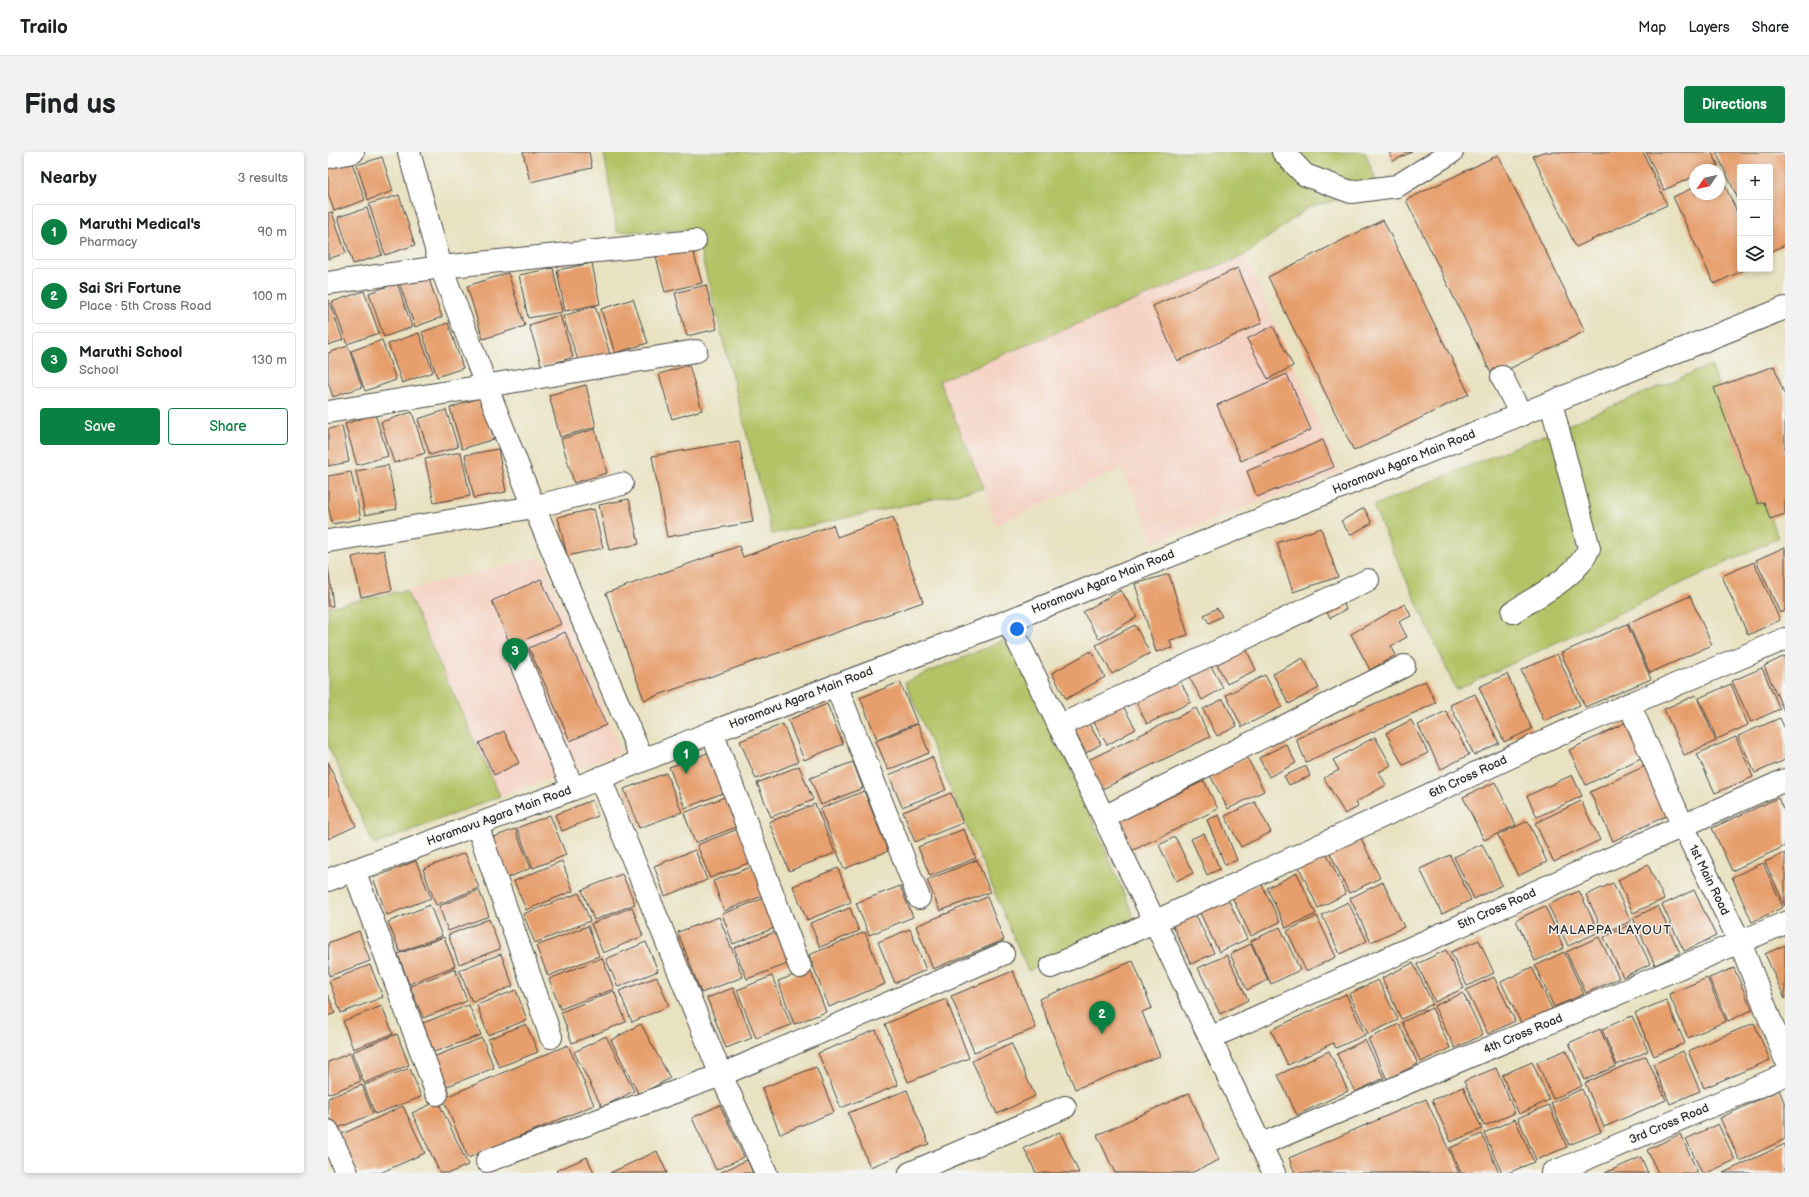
<!DOCTYPE html>
<meta charset="utf-8">
<style>
:root{--surface:#fff;--page:#f2f2f2;--text:#202124;--muted:#757577;--line:#e0e0e0;--accent:#0b8043}
body{margin:0;font-family:"Balsamiq Sans",sans-serif;background:var(--page);color:var(--text)}
.controls{position:absolute;right:12px;top:12px;display:grid;overflow:hidden;border-radius:4px;box-shadow:0 2px 6px #0003}
.controls button{width:36px;height:36px;display:grid;place-items:center;padding:0;border:0;border-bottom:1px solid var(--line);background:var(--surface);color:var(--text);font:20px sans-serif}
.compass{position:absolute;left:1361px;top:12px;width:36px;height:36px;border-radius:50%;background:var(--surface);box-shadow:0 2px 6px #0003;rotate:236deg}
.you{position:absolute;left:689px;top:477px;width:14px;height:14px;margin:-10px;border:3px solid #fff;border-radius:50%;background:#1a73e8;box-shadow:0 0 0 6px #1a73e833}
.badge{display:grid;place-items:center;width:26px;height:26px;border-radius:50%;background:var(--accent);color:#fff;font-size:13px;font-weight:700}
.pin{position:absolute;translate:-50% -33px;filter:drop-shadow(0 1px 2px #0008)}
.pin::after{content:'';position:absolute;top:21px;width:14px;height:12px;background:inherit;clip-path:polygon(0 0,100% 0,50% 100%)}
.list{margin:0;padding:0;list-style:none}
h2{display:flex;justify-content:space-between;align-items:center;height:52px;margin:0;padding:0 16px;font-size:17px}
h2 small{font-size:13px;font-weight:400;color:var(--muted)}
.list li{display:grid;grid-template-columns:26px 1fr auto;gap:12px;align-items:center;box-sizing:border-box;height:56px;margin:0 8px 8px;padding:0 8px;border:1px solid var(--line);border-radius:4px}
.list b{display:block;font-size:15px;white-space:nowrap}
.list p{margin:0;font-size:13px;white-space:nowrap;color:var(--muted)}
.list em{font-size:13px;font-style:normal;color:var(--muted)}
.actions{display:flex;gap:8px;padding:12px 16px}
.actions a{flex:1;padding:9px 0;border:1px solid var(--accent);border-radius:4px;text-align:center;font-size:14px;color:var(--accent)}
.actions .main{background:var(--accent);color:#fff}
.icon{flex:none;width:22px;height:22px;fill:none;stroke:currentColor;stroke-width:2;stroke-linecap:round;stroke-linejoin:round}
.map{position:relative;flex:none;width:1457px;height:1021px;overflow:hidden;border-radius:4px}
header{display:flex;align-items:center;gap:24px;box-sizing:border-box;height:56px;padding:0 20px;background:var(--surface);border-bottom:1px solid var(--line)}
header strong{font-size:19px}
nav{display:flex;gap:22px;margin-inline-start:auto;font-size:14px}
.intro{display:flex;align-items:center;justify-content:space-between;box-sizing:border-box;height:96px;padding:0 24px}
h1{margin:0;font-size:28px}
.button{padding:10px 18px;border-radius:4px;background:var(--accent);color:#fff;font-size:14px;font-weight:700}
main{display:flex;gap:24px;padding:0 24px}
aside{flex:1;background:var(--surface);border-radius:4px;box-shadow:0 2px 6px #0003}
.map>svg:first-child{display:block}
.built{fill:#f5d2c3}
.green{fill:#b3c365;stroke:#6f7748}
.building{fill:#e69e6c}
.lines{fill:none;stroke-linecap:round;stroke-linejoin:round}
.minor-casing{stroke:#474642;stroke-width:24}
.minor{stroke:#fff;stroke-width:22}
.labels{text-anchor:middle;dominant-baseline:central;stroke-width:3;stroke-linejoin:round;paint-order:stroke}
.street-label{font-size:12px;fill:#2b2b2b;stroke:#f6f6f2}
.neighbourhood-label{font-size:13px;letter-spacing:1px;fill:#2b2b2b;stroke:#f6f6f2}
</style>
<header>
<strong>Trailo</strong>
<nav><a>Map</a><a>Layers</a><a>Share</a></nav>
</header>
<div class="intro"><h1>Find us</h1><a class="button">Directions</a></div>
<main>
<aside>
<h2>Nearby<small>3 results</small></h2>
<ul class="list">
<li><span class="badge">1</span><div><b>Maruthi Medical's</b><p>Pharmacy</p></div><em>90 m</em></li>
<li><span class="badge">2</span><div><b>Sai Sri Fortune</b><p>Place · 5th Cross Road</p></div><em>100 m</em></li>
<li><span class="badge">3</span><div><b>Maruthi School</b><p>School</p></div><em>130 m</em></li>
</ul>
<div class="actions"><a class="main">Save</a><a>Share</a></div>
</aside>
<div class="map">
<svg width="1457" height="1021" viewBox="0 0 1457 1021">
<rect width="100%" height="100%" fill="#f6f6f2"/>
<filter id="ink" filterUnits="userSpaceOnUse"><feTurbulence type="fractalNoise" baseFrequency=".025" numOctaves="2"/><feDisplacementMap in="SourceGraphic" scale="8" xChannelSelector="R" yChannelSelector="G"/><feConvolveMatrix kernelMatrix="1 2 1 2 8 2 1 2 1" color-interpolation-filters="sRGB"/></filter>
<filter id="wash" filterUnits="userSpaceOnUse"><feTurbulence type="fractalNoise" baseFrequency=".012" numOctaves="4" result="noise"/><feDisplacementMap in="SourceGraphic" scale="16" xChannelSelector="R" yChannelSelector="G"/><feGaussianBlur stdDeviation="0.9" result="paint"/><feColorMatrix in="noise" values="0 0 0 0 0 0 0 0 0 0 0 0 0 0 0 0 0 1.4 0 .05"/><feComposite in="paint" operator="in"/></filter>
<g filter="url(#wash)">
<rect width="100%" height="100%" fill="#e8e2c1"/>
<g class="built">
<path d="M917,103L1012,320L826,390L794,316L668,373L656,336L611,229Z"/>
<path d="M213,405L293,600L172,644L78,438Z"/>
</g>
<g class="green">
<path d="M276,0H1037L1055,46L1051,37L981,55L917,103L611,229L656,336L444,382L367,78L289,80Z"/>
<path d="M1383,213L1450,386L1128,538L1045,354Z"/>
<path d="M78,438L172,644L46,693L0,593V455Z"/>
<path d="M686,484L809,772L700,819L577,530Z"/>
</g>
<g id="blocks">
<g class="building">
<path d="M195,0H261L264,16L202,30Z"/>
<path d="M1061,0H1084L1065,9Z"/>
<path d="M1215,0H1315L1339,53L1248,95L1205,4Z"/>
<path d="M1318,0H1384L1390,13L1380,18H1367V24L1336,38Z"/>
<path d="M1388,0H1457V93L1442,100V15H1412V51Z"/>
<path d="M1170,3L1257,179L1165,225L1078,48Z"/>
<path d="M54,5L65,39L40,48L29,13Z"/>
<path d="M23,8L37,48L6,59L0,41V16Z"/>
<path d="M1392,23L1412,66V117H1418L1386,132L1345,45L1367,35V42H1391Z"/>
<path d="M71,43L87,93L57,103L41,52Z"/>
<path d="M39,56L54,103L25,112L10,65Z"/>
<path d="M4,60L18,101L0,107V61Z"/>
<path d="M1055,68L1141,242L1026,299L940,125Z"/>
<path d="M363,91L374,131L337,140L327,100Z"/>
<path d="M264,111L272,152L237,159L229,118Z"/>
<path d="M225,116L234,160L200,166L191,123Z"/>
<path d="M910,116L934,171L849,209L825,154Z"/>
<path d="M99,121L114,165L87,175L71,131Z"/>
<path d="M180,121L197,174L155,187L139,134Z"/>
<path d="M69,131L84,175L56,185L41,141Z"/>
<path d="M378,133L389,177L359,184L347,141Z"/>
<path d="M36,139L51,181L19,192L4,150Z"/>
<path d="M0,147L15,188L0,193Z"/>
<path d="M305,147L320,191L287,201L273,157Z"/>
<path d="M267,154L282,202L251,211L235,164Z"/>
<path d="M232,163L245,205L214,215L201,173Z"/>
<path d="M120,171L135,216L109,225L94,180Z"/>
<path d="M945,174L965,214L940,227L919,187Z"/>
<path d="M91,181L105,220L74,231L60,192Z"/>
<path d="M54,188L68,228L37,239L23,199Z"/>
<path d="M20,194L34,235L5,245L0,230V201Z"/>
<path d="M361,213L374,258L344,267L331,222Z"/>
<path d="M1446,214L1457,244V362L1442,367L1436,350L1430,352L1386,236Z"/>
<path d="M959,222L983,278L913,309L889,253Z"/>
<path d="M258,233L268,275L232,285L221,243Z"/>
<path d="M153,245L166,287L134,297L122,256Z"/>
<path d="M118,258L130,295L102,303L90,267Z"/>
<path d="M84,260L97,301L66,311L53,270Z"/>
<path d="M47,262L60,304L29,313L17,272Z"/>
<path d="M14,274L21,310L0,314V277Z"/>
<path d="M267,277L279,321L246,331L233,287Z"/>
<path d="M995,288L1006,315L929,345L919,319Z"/>
<path d="M411,289L425,370L339,385L324,304Z"/>
<path d="M170,297L178,340L146,346L137,303Z"/>
<path d="M133,300L142,344L106,351L97,307Z"/>
<path d="M60,313L69,357L37,363L28,319Z"/>
<path d="M23,320L33,367L4,372L0,353V324Z"/>
<path d="M301,347L311,392L281,398L271,353Z"/>
<path d="M1036,356L1044,371L1022,383L1013,369Z"/>
<path d="M266,357L275,396L239,404L230,365Z"/>
<path d="M565,365L595,450L316,548L278,441L411,394L415,405L505,373L509,385Z"/>
<path d="M993,376L1010,425L965,440L949,391Z"/>
<path d="M1457,395V459L1452,461L1428,408Z"/>
<path d="M56,398L64,438L33,445L24,405Z"/>
<path d="M1426,410L1452,468L1420,483L1394,424Z"/>
<path d="M0,414L5,454H0Z"/>
<path d="M841,422L860,483L842,488L844,496L828,500L807,432Z"/>
<path d="M213,427L233,472L183,494L164,449Z"/>
<path d="M793,438L809,465L771,487L755,460Z"/>
<path d="M1362,444L1384,493L1322,521L1300,471Z"/>
<path d="M1014,448L1018,457L1002,466L997,457Z"/>
<path d="M1077,452L1083,464L1071,470L1079,485L1063,494L1068,503L1042,518L1023,482Z"/>
<path d="M889,456L894,464L881,471L876,463Z"/>
<path d="M1299,472L1323,527L1257,555L1233,501Z"/>
<path d="M807,473L822,501L784,522L768,493Z"/>
<path d="M237,480L278,573L242,589L201,496Z"/>
<path d="M918,497L928,518L899,532L889,512Z"/>
<path d="M763,499L777,525L738,547L724,521Z"/>
<path d="M1229,502L1252,553L1216,569L1193,518Z"/>
<path d="M1457,504V558L1456,559L1436,514Z"/>
<path d="M975,506L991,536L961,552L945,522Z"/>
<path d="M882,512L895,536L874,548L861,525Z"/>
<path d="M1434,516L1452,557L1423,570L1404,529Z"/>
<path d="M1179,522L1204,577L1176,590L1151,535Z"/>
<path d="M849,523L863,550L819,572L806,546Z"/>
<path d="M937,523L954,555L914,575L898,543Z"/>
<path d="M1097,529L1108,551L978,610L968,587Z"/>
<path d="M572,530L589,571L549,587L532,546Z"/>
<path d="M1403,532L1420,573L1389,587L1371,546Z"/>
<path d="M1147,542L1171,591L1146,603L1122,553Z"/>
<path d="M1368,543L1388,589L1356,603L1336,557Z"/>
<path d="M791,547L808,577L779,593L762,563Z"/>
<path d="M895,547L909,574L889,584L875,557Z"/>
<path d="M499,552L515,592L476,608L460,568Z"/>
<path d="M868,556L882,585L772,638L758,609Z"/>
<path d="M1118,559L1141,603L1113,617L1090,573Z"/>
<path d="M757,565L773,592L758,601L743,573Z"/>
<path d="M1452,566L1457,577V608L1427,621L1410,584Z"/>
<path d="M1083,568L1100,601L1075,613L1058,581Z"/>
<path d="M1299,570L1315,605L1258,633L1241,598Z"/>
<path d="M455,572L470,610L428,627L412,589Z"/>
<path d="M590,572L601,601L560,618L548,589Z"/>
<path d="M176,579L191,611L166,623L151,591Z"/>
<path d="M1047,585L1063,613L1051,620L1058,633L1028,650L1030,655L1017,662L996,626L1011,618L1005,608Z"/>
<path d="M1408,585L1425,625L1387,641L1369,602Z"/>
<path d="M958,592L968,611L941,625L931,606Z"/>
<path d="M385,599L400,639L357,656L341,615Z"/>
<path d="M604,605L618,638L574,655L561,623Z"/>
<path d="M919,605L936,639L900,657L882,623Z"/>
<path d="M0,610L28,674L0,687Z"/>
<path d="M525,610L535,636L493,653L482,626Z"/>
<path d="M471,614L485,648L443,665L429,631Z"/>
<path d="M978,614L982,624L961,633L956,624Z"/>
<path d="M1317,614L1340,663L1285,689L1262,640Z"/>
<path d="M338,621L354,660L311,676L296,637Z"/>
<path d="M1244,623L1254,644L1209,665L1199,644Z"/>
<path d="M876,629L890,657L801,700L787,671Z"/>
<path d="M1167,630L1188,673L1156,688L1135,645Z"/>
<path d="M536,639L560,699L516,717L492,657Z"/>
<path d="M623,641L635,671L587,690L575,660Z"/>
<path d="M399,644L411,674L367,691L356,661Z"/>
<path d="M1450,646L1457,661V694L1404,719L1384,676Z"/>
<path d="M264,648L270,664L234,679L227,663Z"/>
<path d="M1253,649L1272,688L1226,710L1207,671Z"/>
<path d="M927,650L943,680L913,695L897,664Z"/>
<path d="M487,652L507,701L461,719L441,670Z"/>
<path d="M222,663L238,703L205,716L189,676Z"/>
<path d="M891,663L909,708L897,713L879,668Z"/>
<path d="M1200,669L1219,710L1190,724L1170,683Z"/>
<path d="M187,677L203,716L179,726L163,686Z"/>
<path d="M410,677L423,710L382,726L369,693Z"/>
<path d="M636,677L648,706L602,724L590,695Z"/>
<path d="M876,681L892,717L879,723L863,687Z"/>
<path d="M1032,684L1052,726L1021,741L1001,699Z"/>
<path d="M847,685L865,721L848,729L831,693Z"/>
<path d="M1154,692L1174,733L1146,747L1126,705Z"/>
<path d="M367,698L379,728L337,744L326,714Z"/>
<path d="M137,701L151,736L108,753L95,717Z"/>
<path d="M1457,701V754L1437,710Z"/>
<path d="M999,702L1018,742L990,756L971,715Z"/>
<path d="M1122,703L1143,748L1114,762L1092,717Z"/>
<path d="M649,708L662,740L612,759L599,728Z"/>
<path d="M88,709L103,746L59,763L45,726Z"/>
<path d="M234,709L245,739L198,758L186,729Z"/>
<path d="M1435,711L1455,755L1424,770L1404,725Z"/>
<path d="M1320,713L1336,747L1305,761L1290,728Z"/>
<path d="M426,714L437,743L396,759L385,729Z"/>
<path d="M510,716L523,750L479,768L465,734Z"/>
<path d="M969,721L988,762L958,776L939,736Z"/>
<path d="M294,722L307,752L266,768L254,738Z"/>
<path d="M1055,730L1076,775L1043,790L1022,746Z"/>
<path d="M933,731L952,770L923,784L904,745Z"/>
<path d="M1285,731L1303,769L1276,781L1258,743Z"/>
<path d="M572,734L585,765L541,783L528,751Z"/>
<path d="M151,738L161,764L120,779L111,754Z"/>
<path d="M1366,738L1388,784L1356,799L1334,753Z"/>
<path d="M1251,739L1271,780L1240,794L1220,753Z"/>
<path d="M251,741L262,769L207,791L195,762Z"/>
<path d="M659,745L676,788L605,817L588,774Z"/>
<path d="M899,745L919,787L891,800L871,759Z"/>
<path d="M437,746L449,775L405,792L394,762Z"/>
<path d="M1020,750L1039,789L1012,802L994,763Z"/>
<path d="M102,753L114,784L72,800L60,770Z"/>
<path d="M1217,754L1236,796L1207,809L1188,768Z"/>
<path d="M1330,754L1352,801L1327,813L1305,766Z"/>
<path d="M304,755L315,784L275,801L263,772Z"/>
<path d="M522,756L531,779L492,795L482,771Z"/>
<path d="M867,761L886,801L863,812L844,772Z"/>
<path d="M989,764L1008,805L978,819L959,779Z"/>
<path d="M391,765L415,825L373,841L350,780Z"/>
<path d="M161,767L172,797L131,812L120,783Z"/>
<path d="M1303,772L1322,812L1295,825L1276,785Z"/>
<path d="M260,774L271,804L220,824L208,794Z"/>
<path d="M952,775L972,818L943,832L923,789Z"/>
<path d="M582,777L598,818L567,831L550,790Z"/>
<path d="M452,778L465,810L419,827L406,796Z"/>
<path d="M31,779L42,809L1,824L0,791Z"/>
<path d="M537,780L557,832L501,855L481,803Z"/>
<path d="M116,785L127,814L81,832L70,802Z"/>
<path d="M1271,785L1291,826L1258,841L1238,800Z"/>
<path d="M1151,788L1166,821L1139,834L1123,800Z"/>
<path d="M318,790L330,819L290,835L278,807Z"/>
<path d="M923,792L940,828L919,838L902,802Z"/>
<path d="M1457,793V847L1437,802Z"/>
<path d="M1118,798L1136,836L1107,850L1089,812Z"/>
<path d="M1236,800L1256,842L1226,855L1207,814Z"/>
<path d="M173,802L185,834L144,850L131,818Z"/>
<path d="M899,803L920,848L892,862L870,816Z"/>
<path d="M274,806L286,837L232,857L221,827Z"/>
<path d="M805,809L824,856L814,860L832,904L747,937L711,847Z"/>
<path d="M1085,811L1105,852L1073,867L1054,826Z"/>
<path d="M42,813L55,845L13,861L1,829Z"/>
<path d="M1204,815L1224,857L1193,871L1173,830Z"/>
<path d="M1406,816L1424,858L1400,869L1381,826Z"/>
<path d="M127,817L139,849L95,866L82,834Z"/>
<path d="M482,817L498,860L466,872L450,829Z"/>
<path d="M685,819L708,876L646,900L623,844Z"/>
<path d="M444,824L463,873L428,886L409,838Z"/>
<path d="M329,825L341,854L304,870L291,839Z"/>
<path d="M1166,825L1187,869L1160,882L1138,838Z"/>
<path d="M1379,826L1398,869L1360,886L1341,842Z"/>
<path d="M1050,828L1070,868L1040,882L1021,842Z"/>
<path d="M405,836L424,886L398,896L379,846Z"/>
<path d="M188,838L199,868L160,883L149,853Z"/>
<path d="M286,839L298,870L244,891L233,860Z"/>
<path d="M1135,841L1155,883L1127,896L1106,854Z"/>
<path d="M1018,842L1037,883L1008,896L1005,891L960,913L943,878Z"/>
<path d="M0,843L7,861L0,864Z"/>
<path d="M618,847L641,906L580,930L557,872Z"/>
<path d="M1338,848L1357,891L1326,904L1307,861Z"/>
<path d="M141,853L153,883L106,900L95,871Z"/>
<path d="M54,854L65,882L25,897L15,869Z"/>
<path d="M1104,856L1122,896L1093,910L1074,870Z"/>
<path d="M1304,864L1320,899L1289,913L1274,877Z"/>
<path d="M1426,871L1442,908L1376,936L1360,899Z"/>
<path d="M198,872L210,900L171,915L160,887Z"/>
<path d="M313,872L342,926L311,943L283,888Z"/>
<path d="M1071,872L1090,912L1059,927L1040,887Z"/>
<path d="M1272,877L1288,914L1257,928L1241,891Z"/>
<path d="M548,878L570,933L513,956L490,901Z"/>
<path d="M69,882L81,913L36,931L24,900Z"/>
<path d="M278,884L306,939L274,955L246,900Z"/>
<path d="M154,886L166,916L117,935L105,905Z"/>
<path d="M1037,888L1056,926L1027,940L1009,902Z"/>
<path d="M683,891L707,944L669,962L644,909Z"/>
<path d="M240,893L266,953L140,1006L115,946Z"/>
<path d="M1238,898L1254,934L1225,947L1209,910Z"/>
<path d="M1001,899L1020,939L969,963L950,923Z"/>
<path d="M1355,899L1372,939L1342,952L1325,912Z"/>
<path d="M22,901L33,929L0,942V910Z"/>
<path d="M1318,904L1338,948L1276,975L1257,931Z"/>
<path d="M1204,910L1221,948L1191,962L1174,923Z"/>
<path d="M488,915L506,960L452,982L434,936Z"/>
<path d="M82,916L93,945L47,962L36,933Z"/>
<path d="M1168,916L1187,961L1156,974L1136,929Z"/>
<path d="M34,933L45,962L5,978L0,965V946Z"/>
<path d="M1135,935L1154,977L1123,990L1104,948Z"/>
<path d="M1254,937L1273,980L1241,993L1223,951Z"/>
<path d="M579,938L601,992L542,1015L520,961Z"/>
<path d="M1451,938L1457,952V987L1412,1009L1392,966Z"/>
<path d="M861,941L891,1008L863,1021H787L769,983Z"/>
<path d="M1098,947L1131,1021H967L961,1006Z"/>
<path d="M110,949L140,1013L121,1021H112L84,961Z"/>
<path d="M392,953L416,1005L388,1018L364,966Z"/>
<path d="M1221,953L1239,995L1208,1008L1190,966Z"/>
<path d="M75,954L97,1001L52,1021H29L12,983Z"/>
<path d="M1187,967L1206,1010L1180,1021H1174L1156,981Z"/>
<path d="M1390,972L1407,1008L1379,1021H1374L1358,987Z"/>
<path d="M732,980L751,1021H708L696,996Z"/>
<path d="M1154,982L1171,1021H1133L1122,996Z"/>
<path d="M1352,982L1370,1021H1330L1319,998Z"/>
<path d="M1457,992V1021H1395Z"/>
<path d="M329,999L339,1021H282Z"/>
<path d="M259,1005L266,1021H229L228,1019Z"/>
<path d="M1313,1005L1320,1021H1277Z"/>
<path d="M419,1008L425,1021H391Z"/>
</g>
</g>
</g>
<g filter="url(#ink)">
<use href="#blocks" fill-opacity="0" stroke="#474642" stroke-width="1"/>
<g class="lines">
<defs>
<g id="minor">
<path d="M81,0L113,115L158,233L206,355L314,607"/>
<path d="M955,0L977,23L1023,40L1069,34L1124,0"/>
<path d="M0,5L25,0"/>
<path d="M0,131L113,115L367,89"/>
<path d="M1174,225L1193,263"/>
<path d="M0,260L368,199"/>
<path d="M0,389L206,355L294,332"/>
<path d="M1185,460C1210,443 1250,425 1261,396L1223,251"/>
<path d="M680,469L823,762L946,1021"/>
<path d="M189,502L245,637"/>
<path d="M508,533L591,746"/>
<path d="M1301,552L1355,674L1412,790L1457,906"/>
<path d="M731,574L1040,428"/>
<path d="M384,580L472,815"/>
<path d="M272,626L393,923L438,1021"/>
<path d="M776,665L1076,514"/>
<path d="M149,673L223,885"/>
<path d="M26,718L109,942"/>
<path d="M0,728L245,637L384,580L680,469L1457,156"/>
<path d="M723,815L826,770L1254,572L1457,487"/>
<path d="M882,886L1457,628"/>
<path d="M0,979L19,1021"/>
<path d="M932,993L1457,771"/>
<path d="M159,1009L393,923L675,802"/>
<path d="M582,1021L737,955"/>
<path d="M1224,1021L1457,923"/>
</g>
</defs>
<use href="#minor" class="minor-casing"/>
<use href="#minor" class="minor"/>
</g>
</g>
<g class="labels">
<g class="street-label">
<text transform="translate(1076 310) rotate(-22)">Horamavu Agara Main Road</text>
<text transform="translate(775 430) rotate(-22)">Horamavu Agara Main Road</text>
<text transform="translate(473 546) rotate(-21)">Horamavu Agara Main Road</text>
<text transform="translate(1140 625) rotate(-25)">6th Cross Road</text>
<text transform="translate(171 664) rotate(-20)">Horamavu Agara Main Road</text>
<text transform="translate(1381 728) rotate(64)">1st Main Road</text>
<text transform="translate(1169 757) rotate(-24)">5th Cross Road</text>
<text transform="translate(1195 882) rotate(-23)">4th Cross Road</text>
<text transform="translate(1341 972) rotate(-23)">3rd Cross Road</text>
</g>
<g class="neighbourhood-label">
<text x="1282" y="778">MALAPPA LAYOUT</text>
</g>
</g>
</svg>
<div class="controls">
<button>+</button>
<button>−</button>
<button><svg class="icon" aria-label="layers" viewBox="0 0 24 24"><path d="M12 4l9 5-9 5-9-5zM3 14l9 5 9-5"/></svg></button>
</div>
<svg class="compass" viewBox="-18 -18 36 36"><path d="M0-13l5 13h-10z" fill="#e53935"/><path d="M0 13l5-13h-10z" fill="#757577"/></svg>
<div class="you"></div>
<div class="pin badge" style="left:358px;top:622px">1</div>
<div class="pin badge" style="left:774px;top:882px">2</div>
<div class="pin badge" style="left:187px;top:519px">3</div>
</div>
</main>
